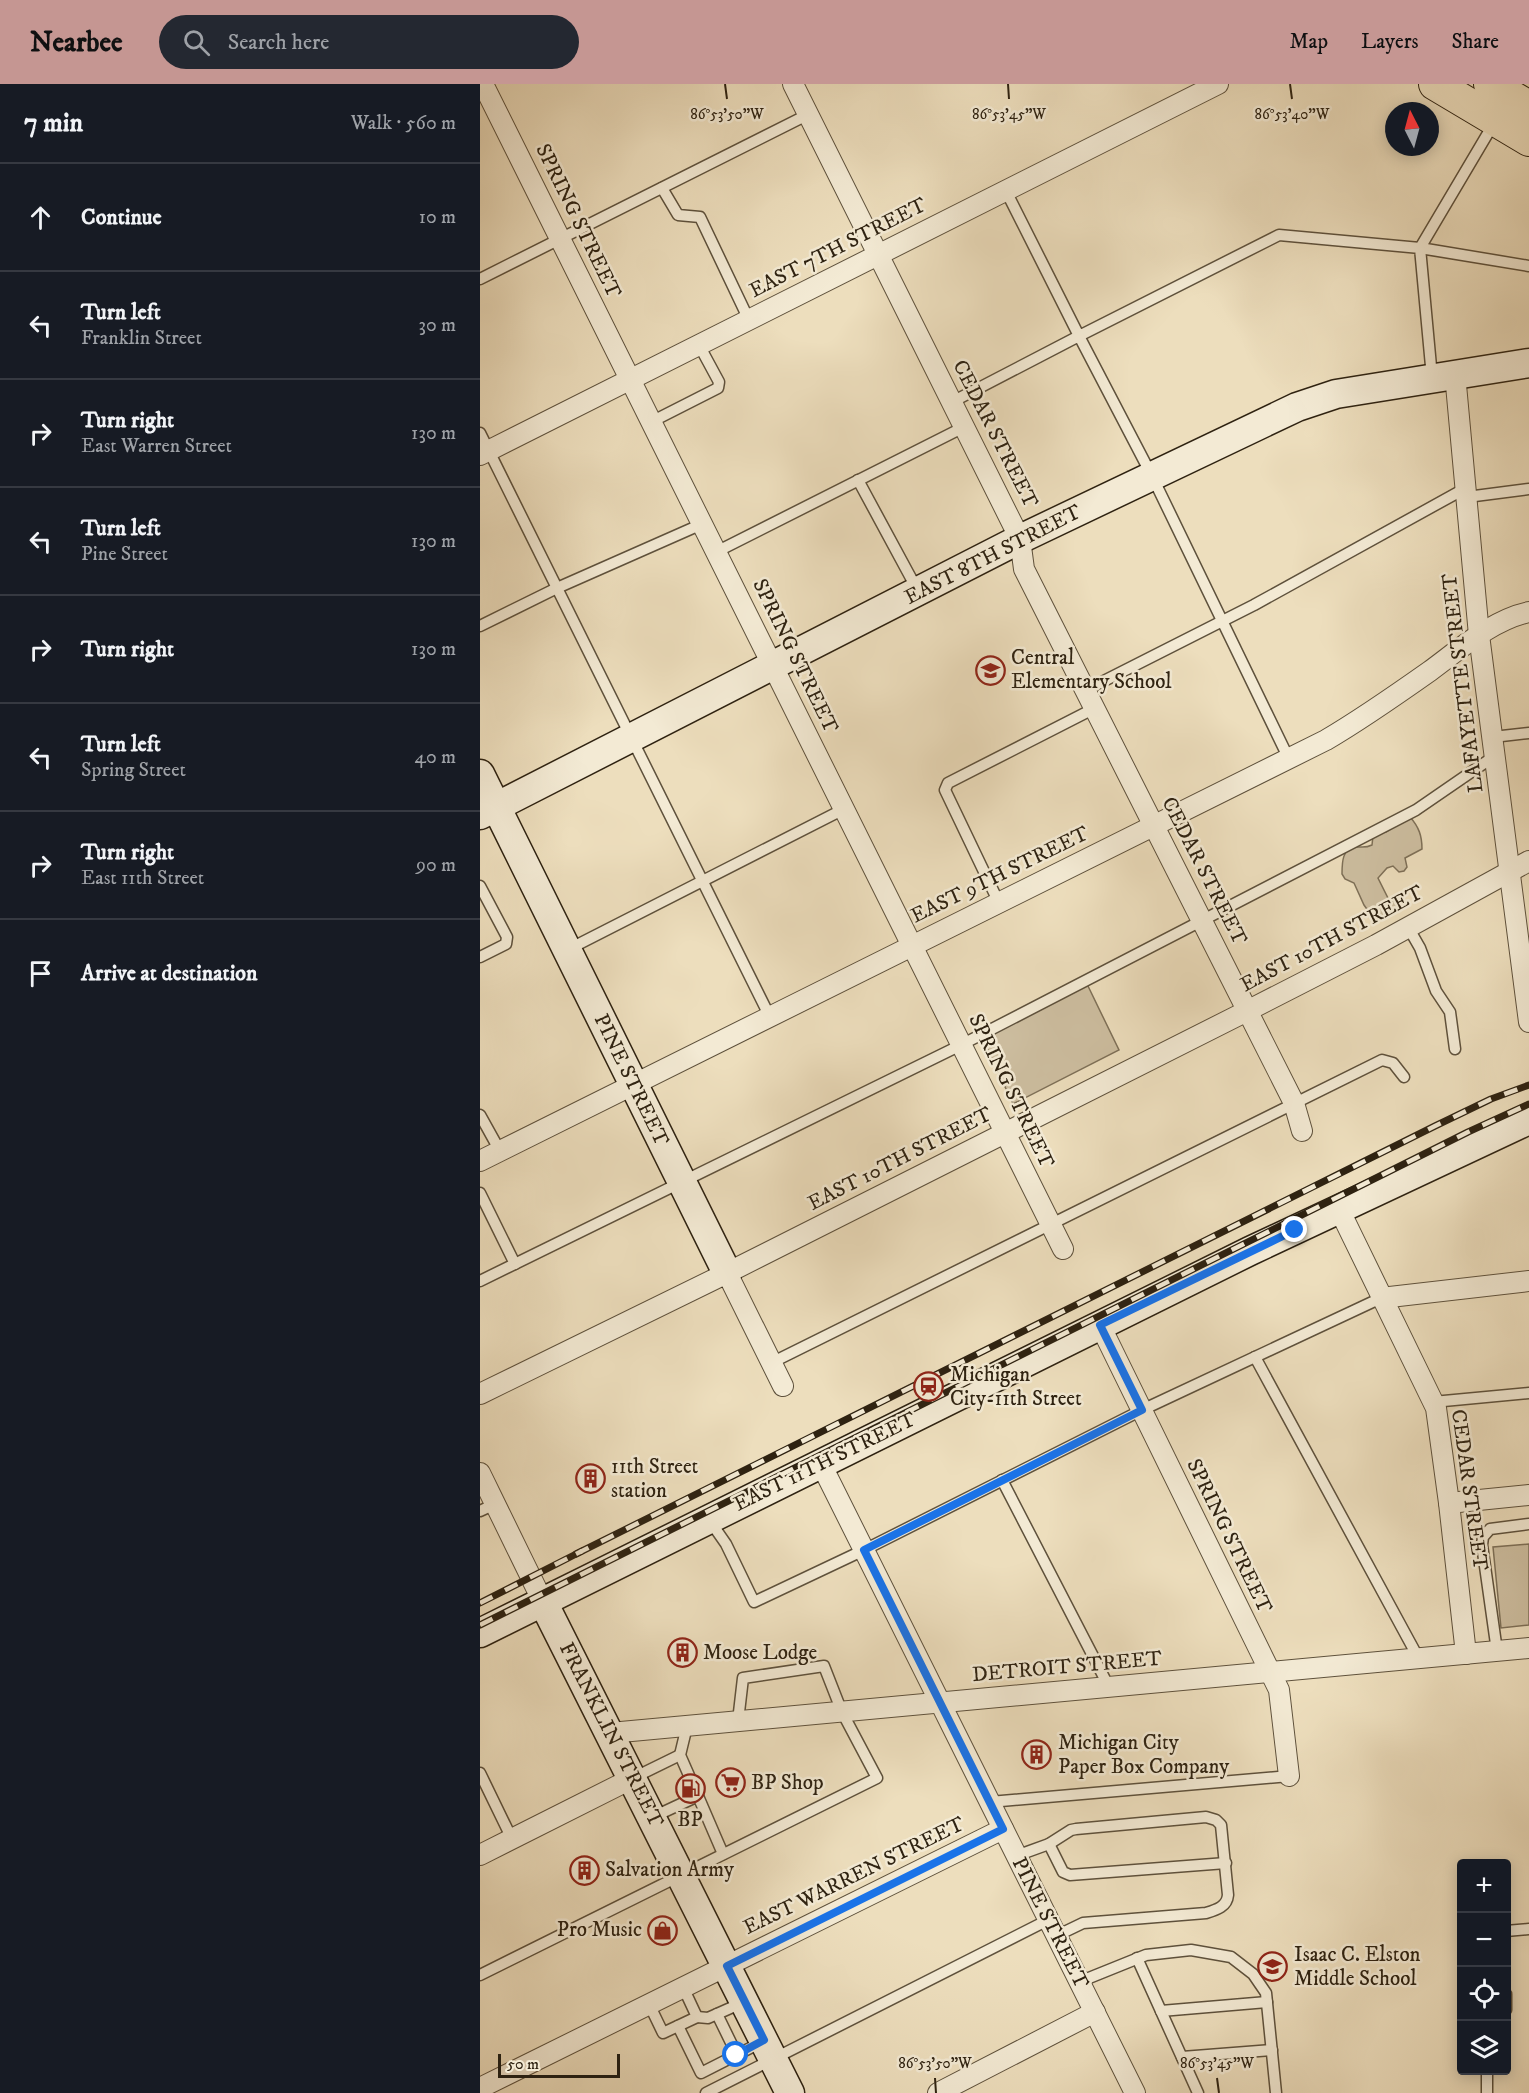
<!DOCTYPE html>
<meta charset="utf-8">
<style>
:root{--surface:#171b24;--page:#242831;--text:#f1f3f6;--muted:#9ea1a6;--line:#363941;--accent:#c59692}
body{margin:0;font-family:"IM FELL DW Pica",serif;background:var(--page);color:var(--text)}
.controls{position:absolute;right:18px;bottom:18px;display:grid;overflow:hidden;border-radius:6px;box-shadow:0 3px 15px #0003}
.controls button{width:54px;height:54px;display:grid;place-items:center;padding:0;border:0;border-bottom:2px solid var(--line);background:var(--surface);color:var(--text);font:30px sans-serif}
.compass{position:absolute;left:905px;top:18px;width:54px;height:54px;border-radius:50%;background:var(--surface);box-shadow:0 3px 15px #0003;rotate:354deg}
.scale{position:absolute;left:18px;bottom:15px;width:122px;box-sizing:border-box;padding-left:6px;border:3px solid #2e2211;border-top:0;font-size:16px;line-height:21px;white-space:nowrap;color:#2e2211;-webkit-text-stroke:4px #f3ead4;paint-order:stroke}
.stop{position:absolute;width:18px;height:18px;margin:-14px;border:4px solid #1a73e8;border-radius:50%;background:#fff}
.stop.end{background:#1a73e8;border-color:#fff;box-shadow:0 2px 6px #0008}
.list{margin:0;padding:0;list-style:none}
h2{display:flex;justify-content:space-between;align-items:center;height:78px;margin:0;padding:0 24px;font-size:26px}
h2 small{font-size:20px;font-weight:400;color:var(--muted)}
.list li{display:grid;grid-template-columns:39px 1fr auto;gap:18px;align-items:center;box-sizing:border-box;height:108px;padding:0 24px;border-top:2px solid var(--line)}
.list b{display:block;font-size:22px;white-space:nowrap}
.list p{margin:0;font-size:20px;white-space:nowrap;color:var(--muted)}
.list em{font-size:20px;font-style:normal;color:var(--muted)}
.icon{flex:none;width:33px;height:33px;fill:none;stroke:currentColor;stroke-width:2;stroke-linecap:round;stroke-linejoin:round}
.map{position:relative;flex:none;width:1049px;height:2009px;overflow:hidden}
header{display:flex;align-items:center;gap:36px;box-sizing:border-box;height:84px;padding:0 30px;background:var(--accent);color:#111}
header strong{font-size:28px}
nav{display:flex;gap:33px;margin-inline-start:auto;font-size:21px}
.search{width:420px;height:54px;background:var(--page);display:flex;align-items:center;gap:15px;box-sizing:border-box;padding:0 21px;border-radius:33px;color:var(--muted);font-size:22px}
main{display:flex}
aside{flex:1;background:var(--surface)}
.map>svg:first-child{display:block}
.green{fill:#cdbea0;stroke:#7e7058;stroke-width:1.5}
.lines{fill:none;stroke-linecap:round;stroke-linejoin:round}
.lane-casing{stroke:#5e513c;stroke-width:13}
.street-casing{stroke:#5e513c;stroke-width:22}
.secondary-casing{stroke:#2e2211;stroke-width:31}
.primary-casing{stroke:#2e2211;stroke-width:34}
.lane{stroke:#f3ead4;stroke-width:10}
.street{stroke:#f3ead4;stroke-width:20}
.secondary{stroke:#f3ead4;stroke-width:28}
.primary{stroke:#eddebd;stroke-width:32}
.rail-casing{stroke:#2e2211;stroke-width:7}
.rail{stroke:#f3ead4;stroke-width:4.5;stroke-dasharray:14;stroke-linecap:butt}
.route{stroke:#1a73e8;stroke-width:8}
.ticks{fill:none;stroke:#2e2211;stroke-width:2}
.labels{text-anchor:middle;dominant-baseline:central;stroke-width:5;stroke-linejoin:round;paint-order:stroke}
.street-label{font-size:21px;fill:#2e2211;stroke:#f3ead4}
.poi-label{font-size:21px;fill:#2e2211;stroke:#f3ead4;text-anchor:start}
.ticks-label{font-size:15px;text-anchor:middle;fill:#2e2211;stroke:#f3ead4;stroke-width:5;stroke-linejoin:round;paint-order:stroke}
</style>
<header>
<strong>Nearbee</strong>
<div class="search"><svg class="icon" aria-label="search" viewBox="0 0 24 24"><circle cx="10" cy="10" r="6"/><path d="M15 15l6 6"/></svg>Search here</div>
<nav><a>Map</a><a>Layers</a><a>Share</a></nav>
</header>
<main>
<aside>
<h2>7 min<small>Walk · 560 m</small></h2>
<ul class="list">
<li><svg class="icon" aria-label="ahead" viewBox="0 0 24 24"><path d="M12 20V5M6 11l6-6 6 6"/></svg><div><b>Continue</b></div><em>10 m</em></li>
<li><svg class="icon" aria-label="left" viewBox="0 0 24 24"><path d="M17 20v-9H6M10 6l-5 5 5 5"/></svg><div><b>Turn left</b><p>Franklin Street</p></div><em>30 m</em></li>
<li><svg class="icon" aria-label="right" viewBox="0 0 24 24"><path d="M7 20v-9h11M14 6l5 5-5 5"/></svg><div><b>Turn right</b><p>East Warren Street</p></div><em>130 m</em></li>
<li><svg class="icon" aria-label="left" viewBox="0 0 24 24"><path d="M17 20v-9H6M10 6l-5 5 5 5"/></svg><div><b>Turn left</b><p>Pine Street</p></div><em>130 m</em></li>
<li><svg class="icon" aria-label="right" viewBox="0 0 24 24"><path d="M7 20v-9h11M14 6l5 5-5 5"/></svg><div><b>Turn right</b></div><em>130 m</em></li>
<li><svg class="icon" aria-label="left" viewBox="0 0 24 24"><path d="M17 20v-9H6M10 6l-5 5 5 5"/></svg><div><b>Turn left</b><p>Spring Street</p></div><em>40 m</em></li>
<li><svg class="icon" aria-label="right" viewBox="0 0 24 24"><path d="M7 20v-9h11M14 6l5 5-5 5"/></svg><div><b>Turn right</b><p>East 11th Street</p></div><em>90 m</em></li>
<li><svg class="icon" aria-label="arrive" viewBox="0 0 24 24"><path d="M6 21V4h12l-3 4 3 4H6"/></svg><div><b>Arrive at destination</b></div></li>
</ul>
</aside>
<div class="map">
<svg width="1049" height="2009" viewBox="0 0 1049 2009">
<rect width="100%" height="100%" fill="#eddebd"/>
<filter id="stains"><feTurbulence type="fractalNoise" baseFrequency=".00333" numOctaves="4"/><feColorMatrix values="0 0 0 0 .2 0 0 0 0 .09 0 0 0 0 .02 0 0 0 .5 -.17"/></filter>
<radialGradient id="worn" r=".72"><stop offset=".6" stop-color="#630" stop-opacity="0"/><stop offset="1" stop-color="#630" stop-opacity=".3"/></radialGradient>
<g class="green">
<path d="M930,733C939,743 942,752 942,765L925,774L927,783L924,787L919,788L913,782L907,784L898,794L910,818L919,815L922,819C915,831 908,834 894,835L884,821L874,799L865,795L862,790C862,779 862,763 877,763C884,763 886,764 892,761L893,752L899,748H906Z"/>
<path d="M607,900L639,966L533,1020L502,953Z"/>
<path d="M1049,1460V1541L1021,1544L1013,1463Z"/>
</g>
<g class="lines">
<defs>
<g id="lane">
<path d="M1014,39L940,164L1049,182"/>
<path d="M182,104L198,131L220,133L269,236"/>
<path d="M526,107L599,252L799,151L940,164L952,293"/>
<path d="M0,195L329,30"/>
<path d="M472,318L599,252L672,392L809,675"/>
<path d="M171,338L238,304L239,298L219,261"/>
<path d="M0,349L290,933"/>
<path d="M378,396L438,507"/>
<path d="M987,413L1049,405"/>
<path d="M236,468L484,343"/>
<path d="M0,542L77,504L222,440"/>
<path d="M606,606L774,521L986,404"/>
<path d="M1013,653L1049,649"/>
<path d="M0,802L27,853L26,860L0,873"/>
<path d="M519,819L465,706L468,699L615,624"/>
<path d="M928,843L940,864L956,907L970,928L975,965"/>
<path d="M89,865L364,725"/>
<path d="M0,1031L20,1067"/>
<path d="M0,1109L35,1180"/>
<path d="M0,1197L481,961L936,726L1016,671"/>
<path d="M775,1273L939,1575"/>
<path d="M291,1279L902,976L913,979L924,993"/>
<path d="M953,1318L1049,1309"/>
<path d="M522,1396L629,1603"/>
<path d="M0,1427L15,1420"/>
<path d="M230,1437L246,1460L274,1518L384,1466L662,1326L901,1214"/>
<path d="M1017,1567L1002,1461L1003,1453L1010,1445L1049,1440"/>
<path d="M207,1642L200,1671L218,1712"/>
<path d="M0,1689L32,1755"/>
<path d="M153,1694L200,1671"/>
<path d="M510,1718L809,1692"/>
<path d="M173,1733L218,1712L243,1770"/>
<path d="M569,1760L583,1788L590,1791L746,1779"/>
<path d="M536,1772L569,1760L591,1746L596,1745L726,1733L736,1736L741,1741L748,1811C747,1823 736,1826 726,1829L603,1839L576,1852"/>
<path d="M1026,1847L1049,1845"/>
<path d="M657,1874L718,2009"/>
<path d="M0,1891L397,1694L362,1628L344,1582L263,1594L258,1637"/>
<path d="M599,1898L666,1871L711,1866L751,1873L773,1890L786,1909L796,2009"/>
<path d="M1026,1910V1926"/>
<path d="M169,1920L183,1949L217,1933L203,1903"/>
<path d="M681,1927L787,1918"/>
<path d="M237,1930L257,1971"/>
<path d="M217,1933L228,1934L264,1918"/>
<path d="M198,1942L221,1989L284,1957"/>
<path d="M702,1973L792,1966"/>
<path d="M226,2009L568,1836"/>
<path d="M1007,2009V1986"/>
</g>
<g id="street">
<path d="M3,0L583,1165"/>
<path d="M313,0L540,455L544,485L814,1019L822,1047"/>
<path d="M975,290L999,551L1049,938"/>
<path d="M0,371L738,0"/>
<path d="M0,1077L846,656C882,635 916,611 950,587C980,565 1012,536 1049,528"/>
<path d="M859,1125L956,1324L969,1419L986,1570"/>
<path d="M247,1189L303,1302"/>
<path d="M901,1214L1049,1197"/>
<path d="M620,1241L799,1606L809,1692"/>
<path d="M0,1310L247,1189L767,927L896,861L1049,777"/>
<path d="M341,1380L655,2009"/>
<path d="M0,1389L63,1518"/>
<path d="M969,1419L1049,1411"/>
<path d="M130,1649L1049,1564"/>
<path d="M0,1771L153,1694"/>
<path d="M0,2004L523,1745"/>
<path d="M458,2009L615,1928"/>
</g>
<g id="secondary">
<path d="M0,690L247,1189"/>
<path d="M0,731L540,455L817,323L856,310L1049,279"/>
<path d="M63,1518L310,2009"/>
<path d="M0,1549L770,1167L1049,1036"/>
</g>
<g id="primary">
<path d="M955,0L1049,56"/>
<path d="M1010,0L1049,23"/>
</g>
</defs>
<use href="#lane" class="lane-casing"/>
<use href="#street" class="street-casing"/>
<use href="#secondary" class="secondary-casing"/>
<use href="#primary" class="primary-casing"/>
<use href="#lane" class="lane"/>
<use href="#street" class="street"/>
<use href="#secondary" class="secondary"/>
<use href="#primary" class="primary"/>
<defs>
<g id="rail">
<path d="M96,1470L955,1042L1011,1015L1049,1001"/>
<path d="M0,1519L102,1467"/>
<path d="M0,1541L988,1048L1049,1020"/>
</g>
</defs>
<use href="#rail" class="rail-casing"/>
<use href="#rail" class="rail"/>
</g>
<g class="lines">
<path class="route" d="M256,1971L284,1956L247,1882L523,1745L384,1466L662,1326L620,1241L815,1146"/>
</g>
<path class="ticks" d="M245,0L247,15M528,0L529,15M810,0L812,15M455,1994L456,2009M737,1994L739,2009"/>
<defs>
<symbol id="school-ring" viewBox="-11 -11 22 22"><circle r="9.5" fill="#f3ead4" stroke="#8f2418" stroke-width="1.5"/><path d="M0-5L7-2L0 1L-7-2ZM-4 1L0 2.5L4 1V4Q0 6-4 4Z" fill="#8f2418"/></symbol>
<symbol id="station-ring" viewBox="-11 -11 22 22"><circle r="9.5" fill="#f3ead4" stroke="#8f2418" stroke-width="1.5"/><path d="M-3-6H3Q5-6 5-4V2Q5 4 3 4L4.5 6H3L1.5 4h-3L-3 6H-4.5L-3 4Q-5 4-5 2V-4Q-5-6-3-6ZM-3.5-4v3h7v-3ZM-3.5 1v1.5H-2V1ZM2 1v1.5H3.5V1Z" fill="#8f2418"/></symbol>
<symbol id="building-ring" viewBox="-11 -11 22 22"><circle r="9.5" fill="#f3ead4" stroke="#8f2418" stroke-width="1.5"/><path d="M-4-6H4V6H1V3H-1V6H-4ZM-2.5-4.3h1.7v1.8h-1.7ZM.8-4.3h1.7v1.8H.8ZM-2.5-1h1.7V.8h-1.7ZM.8-1h1.7V.8H.8Z" fill="#8f2418"/></symbol>
<symbol id="supermarket-ring" viewBox="-11 -11 22 22"><circle r="9.5" fill="#f3ead4" stroke="#8f2418" stroke-width="1.5"/><path d="M-6-5.5h2.5l.6 2H6L4.5 2H-2.5L-4.4-4H-6ZM-1.5 3.2a1.3 1.3 0 1 0 .1 0ZM3 3.2a1.3 1.3 0 1 0 .1 0Z" fill="#8f2418"/></symbol>
<symbol id="fuel-ring" viewBox="-11 -11 22 22"><circle r="9.5" fill="#f3ead4" stroke="#8f2418" stroke-width="1.5"/><path d="M-5.5-6h7V0h2V4h1.3V-2.5L3-4.5l.8-.8L6-3V5H2.5V1h-1V6h-7ZM-4.2-4.7v3.2H.2V-4.7Z" fill="#8f2418"/></symbol>
<symbol id="shop-ring" viewBox="-11 -11 22 22"><circle r="9.5" fill="#f3ead4" stroke="#8f2418" stroke-width="1.5"/><path d="M-5-2.5h2.3a2.7 3.5 0 0 1 5.4 0H5L5.5 6h-11ZM-1.5-2.5h3a1.5 2.3 0 0 0-3 0Z" fill="#8f2418"/></symbol>
</defs>
<g fill-rule="evenodd">
<use href="#school-ring" x="494" y="570" width="33" height="33"/>
<use href="#station-ring" x="432" y="1286" width="33" height="33"/>
<use href="#building-ring" x="94" y="1378" width="33" height="33"/>
<use href="#building-ring" x="186" y="1552" width="33" height="33"/>
<use href="#building-ring" x="540" y="1654" width="33" height="33"/>
<use href="#supermarket-ring" x="234" y="1682" width="33" height="33"/>
<use href="#fuel-ring" x="194" y="1688" width="33" height="33"/>
<use href="#building-ring" x="88" y="1770" width="33" height="33"/>
<use href="#shop-ring" x="166" y="1830" width="33" height="33"/>
<use href="#school-ring" x="776" y="1866" width="33" height="33"/>
</g>
<g class="labels">
<g class="street-label">
<text transform="translate(98 137) rotate(64)">SPRING STREET</text>
<text transform="translate(358 164) rotate(-27)">EAST 7TH STREET</text>
<text transform="translate(515 350) rotate(63)">CEDAR STREET</text>
<text transform="translate(513 471) rotate(-27)">EAST 8TH STREET</text>
<text transform="translate(315 572) rotate(64)">SPRING STREET</text>
<text transform="translate(983 599) rotate(-97)">LAFAYETTE STREET</text>
<text transform="translate(724 787) rotate(63)">CEDAR STREET</text>
<text transform="translate(520 791) rotate(-26)">EAST 9TH STREET</text>
<text transform="translate(852 855) rotate(-28)">EAST 10TH STREET</text>
<text transform="translate(151 996) rotate(64)">PINE STREET</text>
<text transform="translate(531 1007) rotate(64)">SPRING STREET</text>
<text transform="translate(420 1075) rotate(-27)">EAST 10TH STREET</text>
<text transform="translate(345 1378) rotate(-26)">EAST 11TH STREET</text>
<text transform="translate(989 1406) rotate(82)">CEDAR STREET</text>
<text transform="translate(749 1452) rotate(64)">SPRING STREET</text>
<text transform="translate(587 1583) rotate(-5)">DETROIT STREET</text>
<text transform="translate(131 1651) rotate(63)">FRANKLIN STREET</text>
<text transform="translate(374 1792) rotate(-26)">EAST WARREN STREET</text>
<text transform="translate(570 1839) rotate(63)">PINE STREET</text>
</g>
<g class="poi-label">
<text x="531" y="574">Central<tspan x="531" dy="24">Elementary School</tspan></text>
<text x="470" y="1291">Michigan<tspan x="470" dy="24">City-11th Street</tspan></text>
<text x="131" y="1383">11th Street<tspan x="131" dy="24">station</tspan></text>
<text x="223" y="1569">Moose Lodge</text>
<text x="578" y="1659">Michigan City<tspan x="578" dy="24">Paper Box Company</tspan></text>
<text x="271" y="1699">BP Shop</text>
<text x="210" y="1736" text-anchor="middle">BP</text>
<text x="125" y="1786">Salvation Army</text>
<text x="162" y="1846" text-anchor="end">Pro Music</text>
<text x="814" y="1871">Isaac C. Elston<tspan x="814" dy="24">Middle School</tspan></text>
</g>
</g>
<g class="ticks-label">
<text x="247" y="35">86°53'50"W</text>
<text x="529" y="35">86°53'45"W</text>
<text x="812" y="35">86°53'40"W</text>
<text x="455" y="1984">86°53'50"W</text>
<text x="737" y="1984">86°53'45"W</text>
</g>
<rect width="100%" height="100%" filter="url(#stains)"/>
<rect width="100%" height="100%" fill="url(#worn)"/>
</svg>
<div class="controls">
<button>+</button>
<button>−</button>
<button><svg class="icon" aria-label="locate" viewBox="0 0 24 24"><circle cx="12" cy="12" r="6"/><path d="M12 2v4M12 18v4M2 12h4M18 12h4"/></svg></button>
<button><svg class="icon" aria-label="layers" viewBox="0 0 24 24"><path d="M12 4l9 5-9 5-9-5zM3 14l9 5 9-5"/></svg></button>
</div>
<svg class="compass" viewBox="-18 -18 36 36"><path d="M0-13l5 13h-10z" fill="#e53935"/><path d="M0 13l5-13h-10z" fill="#9ea1a6"/></svg>
<div class="scale">50 m</div>
<div class="stop" style="left:256px;top:1971px"></div>
<div class="stop end" style="left:815px;top:1146px"></div>
</div>
</main>
